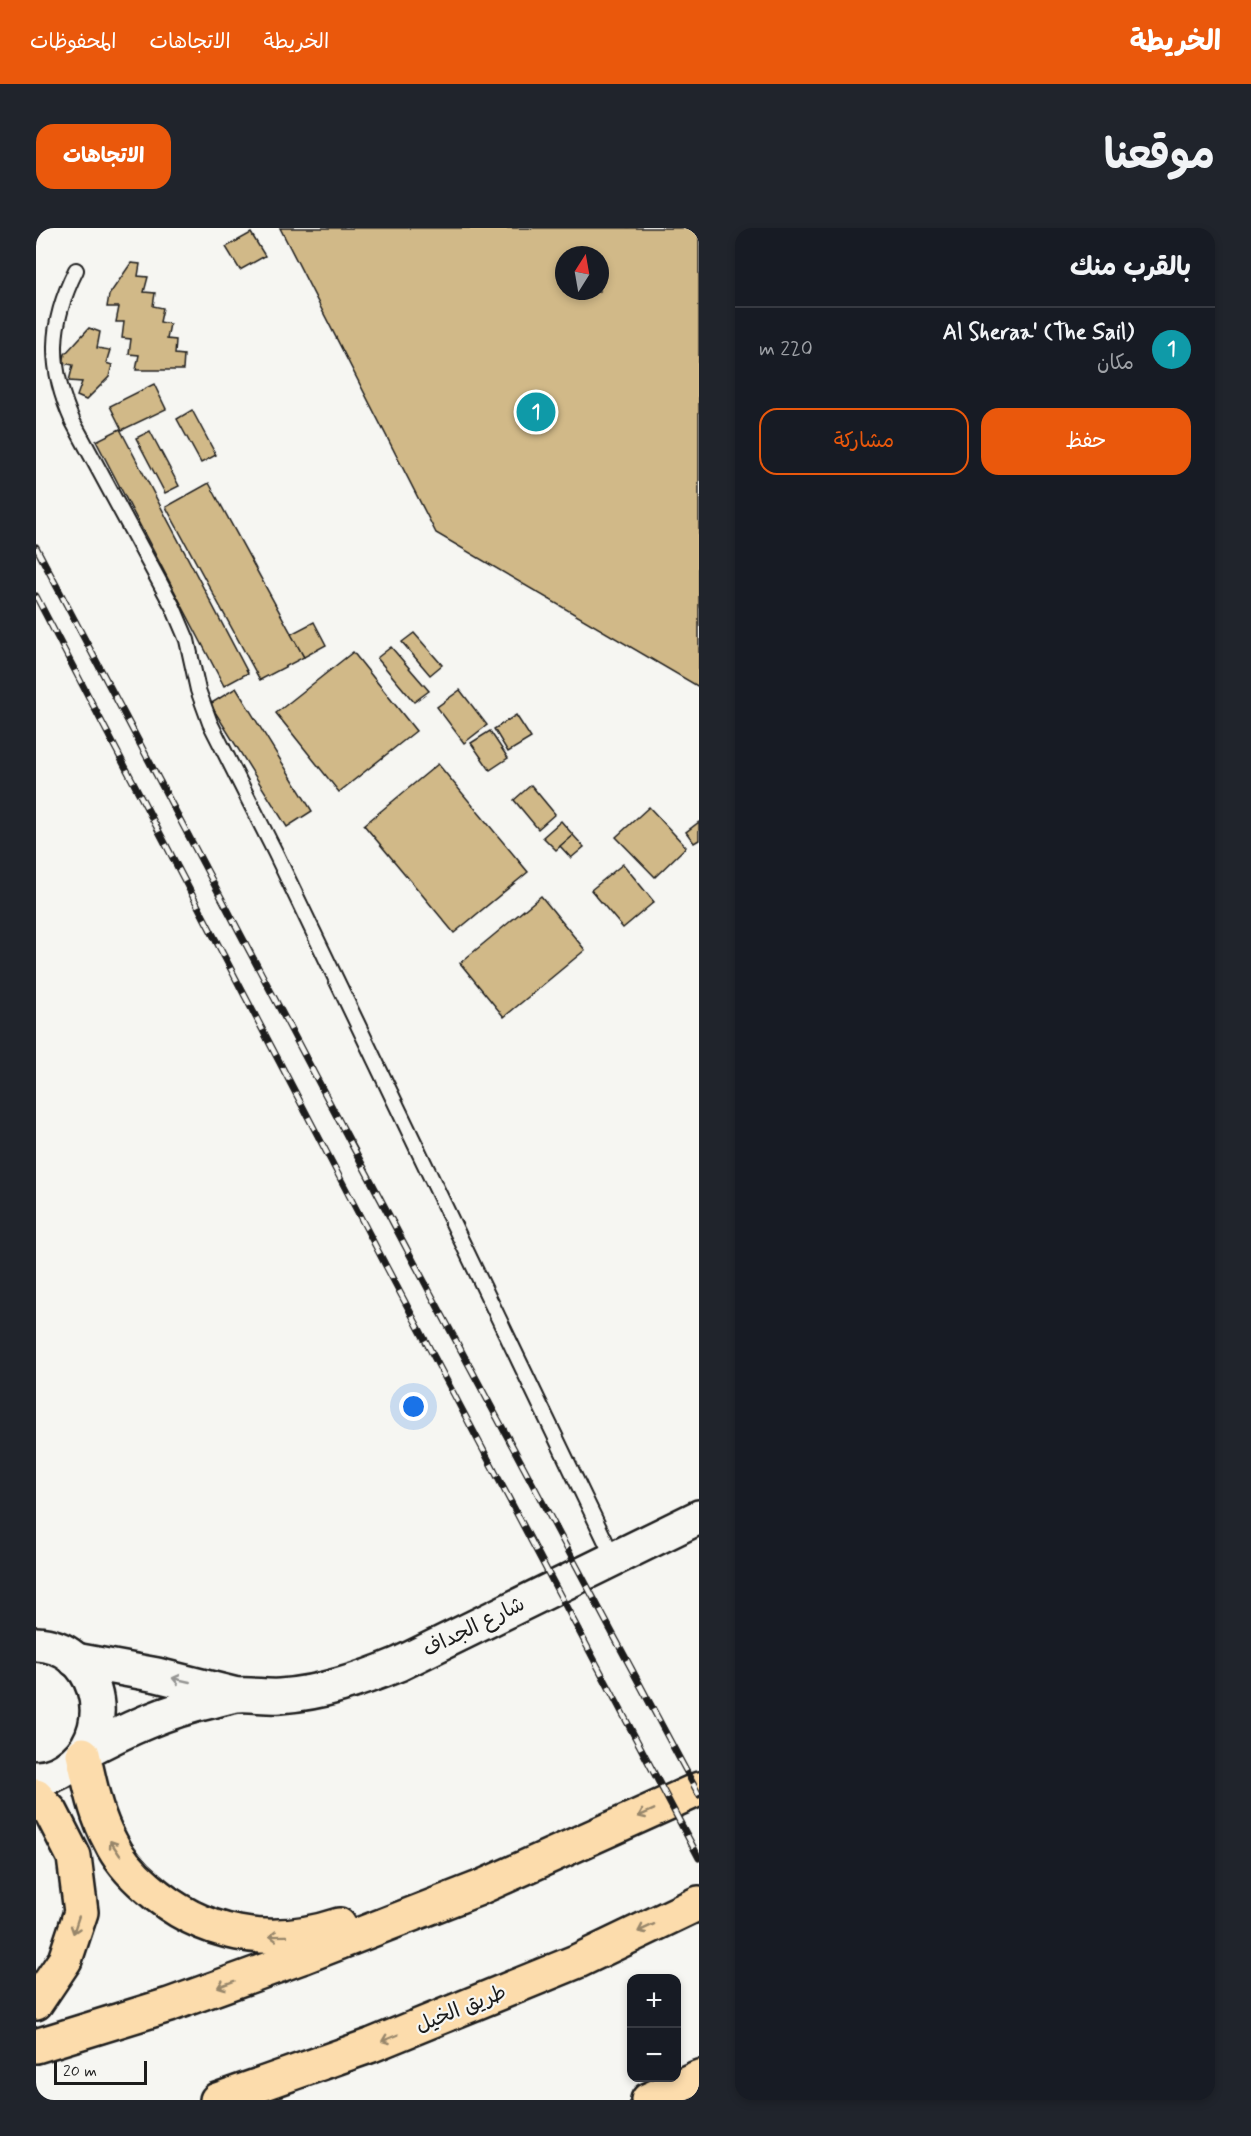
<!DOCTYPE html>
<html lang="ar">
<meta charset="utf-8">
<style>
:root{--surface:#171b24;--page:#20242c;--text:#f1f3f6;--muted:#9ea1a6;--line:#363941;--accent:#ea580c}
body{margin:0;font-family:Mynerve,"Playpen Sans Arabic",sans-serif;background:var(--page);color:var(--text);direction:rtl}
.controls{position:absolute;right:18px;bottom:18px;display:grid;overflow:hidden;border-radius:12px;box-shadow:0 3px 9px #0003}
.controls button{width:54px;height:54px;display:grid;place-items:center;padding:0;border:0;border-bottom:2px solid var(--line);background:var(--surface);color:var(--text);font:30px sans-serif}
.compass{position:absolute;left:519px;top:18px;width:54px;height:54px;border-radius:50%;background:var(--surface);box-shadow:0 3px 9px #0003;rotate:11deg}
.scale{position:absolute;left:18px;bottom:15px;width:93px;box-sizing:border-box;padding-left:6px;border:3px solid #1c1c1c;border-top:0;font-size:16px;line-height:21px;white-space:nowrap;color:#1c1c1c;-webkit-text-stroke:4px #f6f6f2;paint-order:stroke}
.you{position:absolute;left:378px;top:1179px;width:21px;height:21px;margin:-15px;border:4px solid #fff;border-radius:50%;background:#1a73e8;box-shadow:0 0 0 9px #1a73e833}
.badge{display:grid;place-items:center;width:39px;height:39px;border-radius:50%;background:var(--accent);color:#fff;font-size:20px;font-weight:700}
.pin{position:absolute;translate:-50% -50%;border:3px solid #fff;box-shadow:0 2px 6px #0006}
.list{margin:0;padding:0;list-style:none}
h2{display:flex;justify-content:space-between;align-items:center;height:78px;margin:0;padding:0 24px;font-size:26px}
h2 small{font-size:20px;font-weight:400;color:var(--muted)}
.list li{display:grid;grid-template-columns:39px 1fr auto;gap:18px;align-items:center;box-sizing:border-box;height:84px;padding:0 24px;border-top:2px solid var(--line)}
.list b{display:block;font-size:22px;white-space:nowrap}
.list p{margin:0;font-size:20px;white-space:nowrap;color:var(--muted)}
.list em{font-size:20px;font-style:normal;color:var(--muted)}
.actions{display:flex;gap:12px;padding:18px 24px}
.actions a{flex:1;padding:14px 0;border:2px solid var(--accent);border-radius:18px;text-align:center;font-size:21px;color:var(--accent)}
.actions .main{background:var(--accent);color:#fff}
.map{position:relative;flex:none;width:663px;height:1872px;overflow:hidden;direction:ltr;border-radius:18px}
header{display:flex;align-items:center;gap:36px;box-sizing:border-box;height:84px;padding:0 30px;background:var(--accent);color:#fff}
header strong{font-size:28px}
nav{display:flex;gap:33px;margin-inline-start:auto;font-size:21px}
.intro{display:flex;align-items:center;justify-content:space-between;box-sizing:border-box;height:144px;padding:0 36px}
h1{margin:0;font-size:42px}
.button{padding:15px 27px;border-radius:18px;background:var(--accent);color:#fff;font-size:21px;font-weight:700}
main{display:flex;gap:36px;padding:0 36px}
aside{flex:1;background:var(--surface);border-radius:18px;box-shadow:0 3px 9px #0003}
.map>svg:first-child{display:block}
.building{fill:#d1b988;stroke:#1c1c1c;stroke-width:1.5;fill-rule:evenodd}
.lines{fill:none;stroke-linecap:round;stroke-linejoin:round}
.lane-casing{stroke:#1c1c1c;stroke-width:18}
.secondary-casing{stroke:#1c1c1c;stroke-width:38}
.highway-casing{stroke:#1c1c1c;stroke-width:38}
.lane{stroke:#f6f6f2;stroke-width:14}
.secondary{stroke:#f6f6f2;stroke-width:33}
.highway{stroke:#fcdcac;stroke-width:33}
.rail-casing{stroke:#1c1c1c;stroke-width:7}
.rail{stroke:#f6f6f2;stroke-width:4.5;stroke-dasharray:14;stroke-linecap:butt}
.oneway{stroke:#949492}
.oneway2{stroke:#97866b}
.labels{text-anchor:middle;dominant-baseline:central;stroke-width:4.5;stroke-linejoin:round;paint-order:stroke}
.street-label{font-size:21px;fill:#1c1c1c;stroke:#f6f6f2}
</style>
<header>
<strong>الخريطة</strong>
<nav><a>الخريطة</a><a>الاتجاهات</a><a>المحفوظات</a></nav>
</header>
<div class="intro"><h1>موقعنا</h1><a class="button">الاتجاهات</a></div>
<main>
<aside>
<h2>بالقرب منك<small></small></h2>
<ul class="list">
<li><span class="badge" style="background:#0f9aa8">1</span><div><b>Al Sheraa' (The Sail)</b><p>مكان</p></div><em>220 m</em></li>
</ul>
<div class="actions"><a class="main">حفظ</a><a>مشاركة</a></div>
</aside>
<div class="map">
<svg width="663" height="1872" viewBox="0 0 663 1872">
<rect width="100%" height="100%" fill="#f6f6f2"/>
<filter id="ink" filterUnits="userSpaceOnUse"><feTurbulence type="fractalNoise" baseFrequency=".0167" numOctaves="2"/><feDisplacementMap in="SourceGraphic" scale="12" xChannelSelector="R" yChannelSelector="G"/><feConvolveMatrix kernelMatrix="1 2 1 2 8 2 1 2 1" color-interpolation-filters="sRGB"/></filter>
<g filter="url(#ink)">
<g class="building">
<path d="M0,0H6L1,11L0,10Z"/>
<path d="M244,0H663V459L400,305ZM528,27H564V63H528Z"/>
<path d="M215,5L229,28L204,42L190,19Z"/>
<path d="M95,35L104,36L102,48L112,49L108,64L119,65L117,78L127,80L124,94L134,96L131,111L140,112L139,126L148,127L147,142H100L103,127L93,126L95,111L86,110L88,94H80L83,79H71L73,67Z"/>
<path d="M53,100L64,104L61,120L74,122L70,135L76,137L73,149L50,172L41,168L46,154L33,153L37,137L27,135L29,126Z"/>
<path d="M118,156L130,181L86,202L74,178Z"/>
<path d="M156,182L180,227L165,235L141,191Z"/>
<path d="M84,201L212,445L188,458L60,213Z"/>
<path d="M114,203L143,258L129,265L100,210Z"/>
<path d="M173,255L268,429L224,452L130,279Z"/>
<path d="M278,394L290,417L268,429L255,406Z"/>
<path d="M378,405L406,437L394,447L366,414Z"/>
<path d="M355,419L393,463L378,474L341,430Z"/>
<path d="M317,424L380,503L303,564L240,485Z"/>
<path d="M200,460L276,583L251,599L174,476Z"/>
<path d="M424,462L451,497L428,515L401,479Z"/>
<path d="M480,487L495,510L472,524L458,501Z"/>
<path d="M454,503L472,530L454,542L435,515Z"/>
<path d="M402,536L492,644L418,705L328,597Z"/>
<path d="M495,557L519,586L502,601L478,572Z"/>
<path d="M613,579L650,619L619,649L580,609Z"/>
<path d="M525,593L537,607L520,622L507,609Z"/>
<path d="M663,594V612L658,615L650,604Z"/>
<path d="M537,607L548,619L535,630L524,618Z"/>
<path d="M587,636L618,674L587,700L555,662Z"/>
<path d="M505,668L549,722L468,789L424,735Z"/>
</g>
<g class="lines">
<defs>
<path id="lane" d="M40,42C13,96 12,139 37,194L137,379L151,412L162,462L174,495L239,624L578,1331"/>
<g id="secondary">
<path d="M0,1416C60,1418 82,1496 38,1534C28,1543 14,1550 0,1550"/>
<path d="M39,1432L121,1447L197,1466"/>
<path d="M48,1524C89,1502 130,1483 176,1473C184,1471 194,1468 202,1467C216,1466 230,1469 244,1468C286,1465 324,1452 363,1436L663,1289"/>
</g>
<g id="highway">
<path d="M47,1526C54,1555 59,1586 74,1613C82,1630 97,1647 111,1659C166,1708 234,1720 303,1697"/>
<path d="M0,1568L15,1584L38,1629L45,1684L29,1732L0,1775"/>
<path d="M0,1818L133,1777L266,1729L441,1661L663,1561"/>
<path d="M181,1872L336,1817L542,1733L663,1675"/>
<path d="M612,1872L663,1849"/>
</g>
</defs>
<use href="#lane" class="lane-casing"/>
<use href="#secondary" class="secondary-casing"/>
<use href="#highway" class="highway-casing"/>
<use href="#lane" class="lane"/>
<use href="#secondary" class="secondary"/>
<use href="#highway" class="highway"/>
<defs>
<g id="rail">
<path d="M0,319L373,1025L663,1567"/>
<path d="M0,368L350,1038L663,1630"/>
</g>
</defs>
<use href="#rail" class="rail-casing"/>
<use href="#rail" class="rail"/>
</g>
<defs><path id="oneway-shaft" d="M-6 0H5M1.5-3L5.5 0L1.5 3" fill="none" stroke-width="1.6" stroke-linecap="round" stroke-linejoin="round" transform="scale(1.5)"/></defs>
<use class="oneway" href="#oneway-shaft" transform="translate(145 1452) rotate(-167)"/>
<g class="oneway2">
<use href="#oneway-shaft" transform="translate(610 1585) rotate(156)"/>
<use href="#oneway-shaft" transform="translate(79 1620) rotate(-124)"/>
<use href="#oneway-shaft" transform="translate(40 1697) rotate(108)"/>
<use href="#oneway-shaft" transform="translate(610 1700) rotate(155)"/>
<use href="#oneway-shaft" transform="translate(242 1708) rotate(179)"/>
<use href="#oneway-shaft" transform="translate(190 1756) rotate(160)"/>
<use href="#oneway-shaft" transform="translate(354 1810) rotate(158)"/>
</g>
</g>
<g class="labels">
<g class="street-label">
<text transform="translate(438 1399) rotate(-26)">شارع الجداف</text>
<text transform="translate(425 1781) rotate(-22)">طريق الخيل</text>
</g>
</g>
</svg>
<div class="controls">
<button>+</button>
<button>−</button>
</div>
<svg class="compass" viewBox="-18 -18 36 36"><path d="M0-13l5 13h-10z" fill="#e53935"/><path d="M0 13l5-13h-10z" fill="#9ea1a6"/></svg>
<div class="scale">20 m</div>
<div class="you"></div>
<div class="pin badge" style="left:500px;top:184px;background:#0f9aa8">1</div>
</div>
</main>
